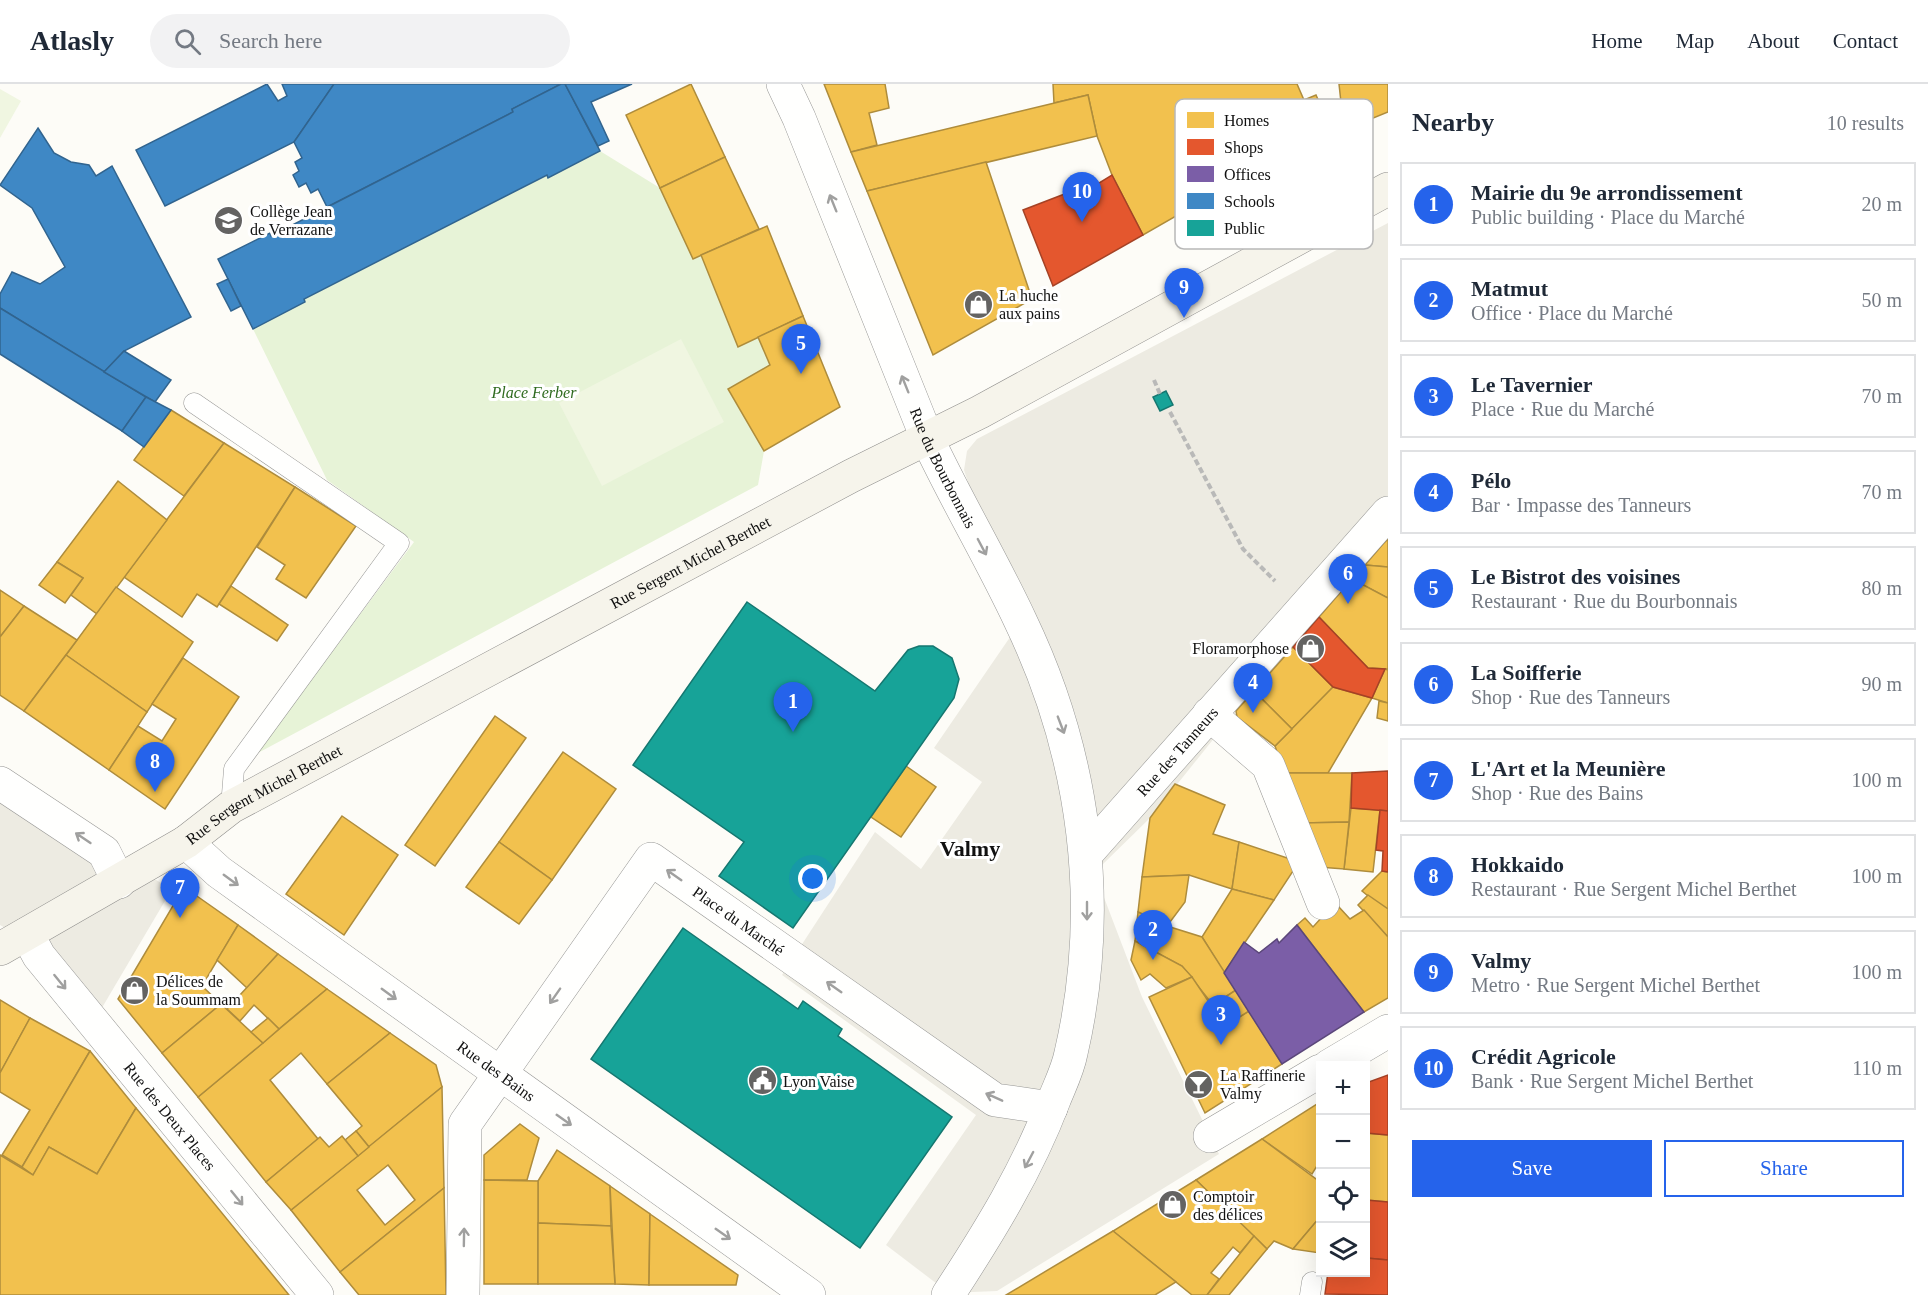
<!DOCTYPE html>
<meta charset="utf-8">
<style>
:root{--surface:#fff;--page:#f2f2f3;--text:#1f2937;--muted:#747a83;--line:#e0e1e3;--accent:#2563eb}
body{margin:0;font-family:Georgia,serif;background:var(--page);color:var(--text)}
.controls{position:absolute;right:18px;bottom:18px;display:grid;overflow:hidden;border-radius:0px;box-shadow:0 6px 24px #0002}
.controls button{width:54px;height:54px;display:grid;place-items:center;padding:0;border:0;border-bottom:2px solid var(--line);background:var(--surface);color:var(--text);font:30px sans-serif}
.you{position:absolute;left:813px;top:795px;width:21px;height:21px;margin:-15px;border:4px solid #fff;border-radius:50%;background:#1a73e8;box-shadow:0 0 0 9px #1a73e833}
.badge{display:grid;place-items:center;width:39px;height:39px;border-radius:50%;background:var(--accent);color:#fff;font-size:20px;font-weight:700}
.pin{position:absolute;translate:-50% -50px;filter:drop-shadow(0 2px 3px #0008)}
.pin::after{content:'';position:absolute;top:32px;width:21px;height:18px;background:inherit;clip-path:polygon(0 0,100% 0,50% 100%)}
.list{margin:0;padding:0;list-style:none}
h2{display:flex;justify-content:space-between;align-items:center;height:78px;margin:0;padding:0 24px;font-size:26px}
h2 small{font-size:20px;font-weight:400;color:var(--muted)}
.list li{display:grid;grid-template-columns:39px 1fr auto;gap:18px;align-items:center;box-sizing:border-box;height:84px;margin:0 12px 12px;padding:0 12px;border:2px solid var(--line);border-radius:0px}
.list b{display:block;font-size:22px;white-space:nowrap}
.list p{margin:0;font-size:20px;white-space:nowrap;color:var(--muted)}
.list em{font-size:20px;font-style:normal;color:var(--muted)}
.actions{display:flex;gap:12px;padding:18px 24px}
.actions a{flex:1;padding:14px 0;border:2px solid var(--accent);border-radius:0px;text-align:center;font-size:21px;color:var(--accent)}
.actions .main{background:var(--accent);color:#fff}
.icon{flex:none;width:33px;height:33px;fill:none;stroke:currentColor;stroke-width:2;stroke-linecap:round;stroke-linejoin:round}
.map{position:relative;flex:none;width:1388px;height:1211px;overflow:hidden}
header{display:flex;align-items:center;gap:36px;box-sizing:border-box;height:84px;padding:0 30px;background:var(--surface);border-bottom:2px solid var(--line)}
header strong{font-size:28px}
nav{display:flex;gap:33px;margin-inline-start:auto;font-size:21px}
.search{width:420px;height:54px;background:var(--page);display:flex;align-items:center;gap:15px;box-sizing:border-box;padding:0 21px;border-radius:33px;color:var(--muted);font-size:22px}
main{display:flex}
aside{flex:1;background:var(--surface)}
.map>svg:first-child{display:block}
.green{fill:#e7f3d7}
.pitch{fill:#f0f6e1}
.plaza{fill:#edebe2}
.homes{fill:#f2c14e;stroke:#ae8c3c;stroke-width:1.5;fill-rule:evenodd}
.shops{fill:#e4572e;stroke:#a54225;stroke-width:1.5}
.offices{fill:#7b5ea7;stroke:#5b477a;stroke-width:1.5}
.schools{fill:#3f88c5;stroke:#31648f;stroke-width:1.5}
.public{fill:#17a398;stroke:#157770;stroke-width:1.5}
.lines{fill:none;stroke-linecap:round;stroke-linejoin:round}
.lane-casing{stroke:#979795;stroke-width:21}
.street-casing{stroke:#979795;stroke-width:34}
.secondary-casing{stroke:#8e8d8b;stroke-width:34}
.path{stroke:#b9b9b8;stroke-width:4;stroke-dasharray:6 3;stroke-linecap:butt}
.lane{stroke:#fffffe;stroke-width:20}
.street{stroke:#fffffe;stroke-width:33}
.secondary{stroke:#f6f4eb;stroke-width:33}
.oneway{stroke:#a0a09f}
.labels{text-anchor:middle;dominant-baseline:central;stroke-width:6;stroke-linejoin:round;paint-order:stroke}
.poi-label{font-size:16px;fill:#111;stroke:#fff;text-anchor:start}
.park-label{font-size:16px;font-style:italic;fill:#2f6b1f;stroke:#fff}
.street-label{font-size:16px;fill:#111;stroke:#fff}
.district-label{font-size:22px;font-weight:bold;fill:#111;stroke:#fff}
.key{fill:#fff;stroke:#b8b8b8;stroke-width:1.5}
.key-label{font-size:16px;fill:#111}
</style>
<header>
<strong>Atlasly</strong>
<div class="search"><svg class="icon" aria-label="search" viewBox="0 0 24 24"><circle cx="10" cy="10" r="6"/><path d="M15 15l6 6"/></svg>Search here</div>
<nav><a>Home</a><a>Map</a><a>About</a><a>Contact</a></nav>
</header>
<main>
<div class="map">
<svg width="1388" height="1211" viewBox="0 0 1388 1211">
<rect width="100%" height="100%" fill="#fdfcf7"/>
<path class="green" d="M600,67L660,104L693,175L701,171L738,263L758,253L770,281L728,305L764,367L758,401L256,670L414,458L327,396L253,245L305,218L304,215L547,91L548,94Z"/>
<g class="pitch">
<path d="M0,5L21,17L0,54Z"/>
<path d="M681,255L724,338L602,402L559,319Z"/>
</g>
<g class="plaza">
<path d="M1388,139V454L1236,627L1150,734L1102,781L1090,695L1075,630L1050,561L972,410L964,386L967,367L977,355Z"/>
<path d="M1021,537L1087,769L1142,913L1219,1070L997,1207L949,1209L886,1161L976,1031L782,891L875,748L921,785L982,698L934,664Z"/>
<path d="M0,708L172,805L93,939L21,853L0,841Z"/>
</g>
<g class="homes">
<path d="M691,0L725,73L660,104L626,31Z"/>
<path d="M824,0H885L889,24L869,29L877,61L851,68Z"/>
<path d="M1053,0H1297L1304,16L1316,11L1323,27L1342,22L1344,46L1222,96L1225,104L1143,151L1112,91L1097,52L1088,11L1054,19Z"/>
<path d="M1339,0H1388V28L1344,46Z"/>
<path d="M1088,11L1097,52L867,107L851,68Z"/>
<path d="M725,73L759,145L693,175L660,104Z"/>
<path d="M986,78L1032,215L933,271L867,107Z"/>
<path d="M767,142L803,232L738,263L701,171Z"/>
<path d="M803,232L840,323L764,367L728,305L770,281L758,253Z"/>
<path d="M171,326L224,359L184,412L134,376Z"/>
<path d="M224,359L295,403L217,523L197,510L182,533L124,493Z"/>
<path d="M118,397L167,436L97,530L71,511L83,494L57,478Z"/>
<path d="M295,403L356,442L306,514L276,495L285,481L257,463Z"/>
<path d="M1388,455V483L1365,481L1383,460Z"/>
<path d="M57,478L83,494L65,519L39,501Z"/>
<path d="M1365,481L1388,483V514L1352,495Z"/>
<path d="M1352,495L1388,514V585L1368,584L1319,533Z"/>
<path d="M231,502L288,541L277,557L219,520Z"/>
<path d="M116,503L193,558L147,628L66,571Z"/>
<path d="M0,506L24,522L0,553Z"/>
<path d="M24,522L77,556L24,627L0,611V553Z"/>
<path d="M1293,563L1333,603L1292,645L1254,607Z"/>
<path d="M66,571L147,628L109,686L24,627Z"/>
<path d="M183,574L239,613L165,725L109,686L138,642L162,657L176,635L152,620Z"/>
<path d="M1385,585L1388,586V619L1372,614Z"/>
<path d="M1333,603L1372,614L1328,689H1284L1275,662Z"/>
<path d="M1254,607L1292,645L1275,662L1237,633L1236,627Z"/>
<path d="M1379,617L1388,619V637L1377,634Z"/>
<path d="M495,632L526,654L435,782L405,761Z"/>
<path d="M563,668L616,705L552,796L499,758Z"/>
<path d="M906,682L936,703L901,753L871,733Z"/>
<path d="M1284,689H1352L1349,738L1302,739Z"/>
<path d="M1175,700L1225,721L1213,750L1239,758L1232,805L1189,791L1142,793L1150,734Z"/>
<path d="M1351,724L1380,726L1373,788L1344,785Z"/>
<path d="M342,732L398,771L344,851L286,810Z"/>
<path d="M1349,738L1344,785L1319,783L1302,739Z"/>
<path d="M499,758L552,796L519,840L466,803Z"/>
<path d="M1239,758L1299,778L1274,816L1232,805Z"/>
<path d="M1382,787L1388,788V825H1384L1362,807Z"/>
<path d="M1189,791L1185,818L1167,842L1138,828L1142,793Z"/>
<path d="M184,803L238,841L202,902L221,920L162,969L118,915Z"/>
<path d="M1232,805L1274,816L1224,889L1202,853Z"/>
<path d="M1368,811L1388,825V853L1358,821Z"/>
<path d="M1333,821L1338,822L1350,835L1364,826L1388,853V914L1364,928L1297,841L1305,834L1313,843Z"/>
<path d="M1138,828L1167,842L1202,853L1236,906L1213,921L1182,882L1135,857Z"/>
<path d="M238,841L278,870L247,904L217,876Z"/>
<path d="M1135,857L1182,882L1192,893L1166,904L1150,890L1141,896L1131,876Z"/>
<path d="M278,870L327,905L279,945L254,921L240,937L227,925Z"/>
<path d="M1192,893L1225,942L1249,927L1282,980L1205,1029L1149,913Z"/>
<path d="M327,905L390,949L327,1000L301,969L270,996L318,1055L266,1098L198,1013Z"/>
<path d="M1236,906L1249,927L1225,942L1213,921Z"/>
<path d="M0,916L30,934L0,989Z"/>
<path d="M221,920L263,959L198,1013L162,969Z"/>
<path d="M30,934L90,967L22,1083L2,1071L30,1026L0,1008V989Z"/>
<path d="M268,934L279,945L263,959L251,948Z"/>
<path d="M390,949L436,981L442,1003L369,1063L356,1047L362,1042L327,1000Z"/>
<path d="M90,967L136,1024L97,1090L49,1063L33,1091L22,1083Z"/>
<path d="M442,1003L444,1104L340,1188L291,1126ZM388,1081L415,1116L385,1141L357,1106Z"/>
<path d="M1320,1018V1077L1312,1090L1262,1055Z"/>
<path d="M136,1024L289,1211H0V1071L33,1091L49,1063L97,1090Z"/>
<path d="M520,1040L539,1054L527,1096H484V1071Z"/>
<path d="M356,1047L369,1063L358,1072L345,1056Z"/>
<path d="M1366,1049L1388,1051V1118L1366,1116Z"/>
<path d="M342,1052L358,1072L291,1126L266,1098L320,1053L329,1063Z"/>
<path d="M1262,1055L1320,1098V1133L1293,1165L1274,1157L1267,1165L1196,1096Z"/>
<path d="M557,1066L610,1102L611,1142L538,1139V1097Z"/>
<path d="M484,1096L538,1097V1200H484Z"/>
<path d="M1196,1096L1254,1152L1240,1169L1233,1163L1211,1189L1219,1195L1207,1211H1192L1113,1147Z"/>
<path d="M610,1102L650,1130L649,1201L615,1200Z"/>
<path d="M444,1104L446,1211H359L340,1188Z"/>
<path d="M650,1130L738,1191L736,1201H649Z"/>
<path d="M1320,1133V1169L1293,1165Z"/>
<path d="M538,1139L611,1142L615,1200H538Z"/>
<path d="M1113,1147L1176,1198L1155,1211H1006Z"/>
<path d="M1254,1152L1267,1165L1229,1211H1207Z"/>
</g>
<g class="shops">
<path d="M1112,91L1143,151L1053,202L1023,126L1075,106L1078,112Z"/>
<path d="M1319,533L1368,584L1385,585L1372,614L1333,603L1293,563Z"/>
<path d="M1388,687V727L1351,724L1352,689Z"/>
<path d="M1380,726L1388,727V788L1382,787L1383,767L1376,766Z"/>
<path d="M1388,991V1051L1366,1049V999Z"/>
<path d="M1366,1116L1388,1118V1176L1366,1174Z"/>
<path d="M1366,1174L1388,1176V1211L1325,1210L1328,1188H1366Z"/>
</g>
<path class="offices" d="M1297,841L1364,928L1282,980L1224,889L1244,858L1259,869L1277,855L1279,859Z"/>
<g class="schools">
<path d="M267,0L278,17L287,12L282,0H334L294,58L165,122L136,66Z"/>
<path d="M334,0H561L512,25L513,28L327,123L318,105L311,109L306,99L299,103L293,91L299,87L295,78L302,74L294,58Z"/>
<path d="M561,0H565L600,67L548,94L547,91L304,215L305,218L253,245L218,175L270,149L271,152L513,28L512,25Z"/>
<path d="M565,0H632L591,18L609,57L598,62Z"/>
<path d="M38,44L54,69L71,78L89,81L96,92L112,82L191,233L124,267L104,288L0,224V210L12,188L40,200L65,183L32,124L0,101Z"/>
<path d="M228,195L241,222L231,227L217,200Z"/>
<path d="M0,224L146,313L122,347L0,270Z"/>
<path d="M124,267L171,296L155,318L104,288Z"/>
<path d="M146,313L171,326L144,363L122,347Z"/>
</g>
<g class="public">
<path d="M1166,307L1173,321L1160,327L1153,313Z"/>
<path d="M747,518L875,607L908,566L919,562H933L952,574L959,595L954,614L793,844L719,792L744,758L633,681Z"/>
<path d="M683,844L798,925L803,917L842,945L838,952L952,1033L860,1164L591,975Z"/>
</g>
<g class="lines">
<defs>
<g id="lane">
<path d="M194,319L399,459L234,685L231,723"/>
<path d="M1310,1211L1312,1198"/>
</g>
<g id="street">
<path id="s1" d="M783,0L799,34L927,354C956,416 991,474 1020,536C1085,671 1105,822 1071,969C1068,985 1060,1001 1054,1016C1027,1087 989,1148 948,1211"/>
<path d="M1209,630L1268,681L1323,819"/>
<path d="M0,699L104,768L119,798"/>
<path id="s2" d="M186,758L219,788L809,1211"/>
<path id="s3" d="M1087,769L1388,429"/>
<path id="s4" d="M27,850L39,872L317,1211"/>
<path d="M1329,982L1388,947"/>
<path d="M1210,1052L1320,987"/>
<path id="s5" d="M463,1211L465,1040L651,775L995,1016L1051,1024"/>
</g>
<g id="secondary">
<path id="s6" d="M0,865L186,758L231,723L851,392L980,328L1388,105"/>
</g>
</defs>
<use href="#lane" class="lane-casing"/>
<use href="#street" class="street-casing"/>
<use href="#secondary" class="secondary-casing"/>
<g class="path">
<path d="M1154,296L1160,310"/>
<path d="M1170,328L1243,465L1275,497"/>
</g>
<use href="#lane" class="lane"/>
<use href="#street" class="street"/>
<use href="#secondary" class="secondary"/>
</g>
<defs><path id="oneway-shaft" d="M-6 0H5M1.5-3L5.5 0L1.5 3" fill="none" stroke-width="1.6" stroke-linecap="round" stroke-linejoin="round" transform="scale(1.5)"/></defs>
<g class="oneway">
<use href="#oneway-shaft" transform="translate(833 119) rotate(-112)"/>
<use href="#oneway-shaft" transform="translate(905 300) rotate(-112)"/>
<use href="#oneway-shaft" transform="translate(982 463) rotate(62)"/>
<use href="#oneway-shaft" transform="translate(1061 641) rotate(69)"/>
<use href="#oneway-shaft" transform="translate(83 754) rotate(-146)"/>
<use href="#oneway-shaft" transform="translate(674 791) rotate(-145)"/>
<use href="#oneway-shaft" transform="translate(231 796) rotate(36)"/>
<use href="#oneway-shaft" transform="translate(1087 827) rotate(90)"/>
<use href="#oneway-shaft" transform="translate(60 898) rotate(51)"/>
<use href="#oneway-shaft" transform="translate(834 903) rotate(-145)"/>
<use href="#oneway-shaft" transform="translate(389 910) rotate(36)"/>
<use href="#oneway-shaft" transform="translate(555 912) rotate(125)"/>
<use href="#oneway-shaft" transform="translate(994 1013) rotate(-156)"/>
<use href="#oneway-shaft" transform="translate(564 1036) rotate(35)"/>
<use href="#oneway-shaft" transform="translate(1029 1076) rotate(118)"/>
<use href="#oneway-shaft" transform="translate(237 1114) rotate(51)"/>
<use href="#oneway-shaft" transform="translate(723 1150) rotate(35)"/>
<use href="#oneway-shaft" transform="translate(464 1153) rotate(-89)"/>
</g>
<defs>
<symbol id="school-disc" viewBox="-11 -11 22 22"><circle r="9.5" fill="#646362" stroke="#fff"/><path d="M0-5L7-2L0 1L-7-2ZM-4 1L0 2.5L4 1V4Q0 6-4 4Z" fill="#fff"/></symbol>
<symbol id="shop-disc" viewBox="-11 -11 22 22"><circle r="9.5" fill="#646362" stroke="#fff"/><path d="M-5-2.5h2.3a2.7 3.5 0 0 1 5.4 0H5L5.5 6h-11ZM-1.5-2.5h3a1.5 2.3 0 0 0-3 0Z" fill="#fff"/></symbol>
<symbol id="civic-disc" viewBox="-11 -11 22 22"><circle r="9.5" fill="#646362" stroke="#fff"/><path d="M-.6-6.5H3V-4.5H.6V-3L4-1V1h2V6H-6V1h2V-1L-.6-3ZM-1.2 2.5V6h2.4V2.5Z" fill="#fff"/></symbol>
<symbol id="bar-disc" viewBox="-11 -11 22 22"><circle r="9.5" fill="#646362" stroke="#fff"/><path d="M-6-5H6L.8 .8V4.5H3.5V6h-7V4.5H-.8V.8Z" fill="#fff"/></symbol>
</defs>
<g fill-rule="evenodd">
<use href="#school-disc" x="212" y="120" width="33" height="33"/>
<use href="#shop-disc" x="962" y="204" width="33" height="33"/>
<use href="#shop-disc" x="1294" y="548" width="33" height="33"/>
<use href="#shop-disc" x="118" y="890" width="33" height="33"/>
<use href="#civic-disc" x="746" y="980" width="33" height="33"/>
<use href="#bar-disc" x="1182" y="984" width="33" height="33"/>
<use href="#shop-disc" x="1156" y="1104" width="33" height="33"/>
</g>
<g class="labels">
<g class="poi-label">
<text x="250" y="127">Collège Jean<tspan x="250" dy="18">de Verrazane</tspan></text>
<text x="999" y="211">La huche<tspan x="999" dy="18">aux pains</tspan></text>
<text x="1289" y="564" text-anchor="end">Floramorphose</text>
<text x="156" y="897">Délices de<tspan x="156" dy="18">la Soummam</tspan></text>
<text x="1220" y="991">La Raffinerie<tspan x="1220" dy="18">Valmy</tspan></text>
<text x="783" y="997">Lyon Vaise</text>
<text x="1193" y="1112">Comptoir<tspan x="1193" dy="18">des délices</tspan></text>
</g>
<g class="park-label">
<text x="534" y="308">Place Ferber</text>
</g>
<g class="street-label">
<text stroke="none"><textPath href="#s1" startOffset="416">Rue du Bourbonnais</textPath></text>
<text stroke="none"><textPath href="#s6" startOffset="792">Rue Sergent Michel Berthet</textPath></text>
<text stroke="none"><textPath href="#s3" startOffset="136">Rue des Tanneurs</textPath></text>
<text stroke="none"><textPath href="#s6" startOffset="306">Rue Sergent Michel Berthet</textPath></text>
<text stroke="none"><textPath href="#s5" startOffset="602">Place du Marché</textPath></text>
<text stroke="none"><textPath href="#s2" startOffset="386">Rue des Bains</textPath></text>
<text stroke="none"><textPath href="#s4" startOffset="232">Rue des Deux Places</textPath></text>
</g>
<g class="district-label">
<text x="970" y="764">Valmy</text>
</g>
</g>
<rect x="1175" y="15" width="198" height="150" rx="9" class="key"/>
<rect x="1187" y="28" width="27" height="16" fill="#f2c14e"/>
<rect x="1187" y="55" width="27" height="16" fill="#e4572e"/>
<rect x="1187" y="82" width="27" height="16" fill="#7b5ea7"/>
<rect x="1187" y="109" width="27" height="16" fill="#3f88c5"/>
<rect x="1187" y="136" width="27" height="16" fill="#17a398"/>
<g class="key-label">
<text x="1224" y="42">Homes</text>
<text x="1224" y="69">Shops</text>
<text x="1224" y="96">Offices</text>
<text x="1224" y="123">Schools</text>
<text x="1224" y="150">Public</text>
</g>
</svg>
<div class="controls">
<button>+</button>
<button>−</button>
<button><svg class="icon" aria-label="locate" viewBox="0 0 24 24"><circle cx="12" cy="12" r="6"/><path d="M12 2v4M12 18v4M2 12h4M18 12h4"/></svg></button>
<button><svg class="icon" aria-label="layers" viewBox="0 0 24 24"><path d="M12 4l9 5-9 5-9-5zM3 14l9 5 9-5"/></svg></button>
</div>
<div class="you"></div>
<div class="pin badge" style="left:793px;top:648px">1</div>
<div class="pin badge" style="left:1153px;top:876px">2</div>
<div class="pin badge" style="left:1221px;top:961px">3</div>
<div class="pin badge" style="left:1253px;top:629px">4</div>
<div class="pin badge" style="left:801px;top:290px">5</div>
<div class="pin badge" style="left:1348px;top:520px">6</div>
<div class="pin badge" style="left:180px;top:834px">7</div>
<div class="pin badge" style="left:155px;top:708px">8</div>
<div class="pin badge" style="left:1184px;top:234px">9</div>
<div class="pin badge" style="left:1082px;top:138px">10</div>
</div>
<aside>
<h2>Nearby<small>10 results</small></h2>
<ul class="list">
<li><span class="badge">1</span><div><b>Mairie du 9e arrondissement</b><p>Public building · Place du Marché</p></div><em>20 m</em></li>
<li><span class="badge">2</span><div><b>Matmut</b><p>Office · Place du Marché</p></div><em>50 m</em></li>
<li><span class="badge">3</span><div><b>Le Tavernier</b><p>Place · Rue du Marché</p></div><em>70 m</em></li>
<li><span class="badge">4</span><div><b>Pélo</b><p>Bar · Impasse des Tanneurs</p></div><em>70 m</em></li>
<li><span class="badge">5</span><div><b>Le Bistrot des voisines</b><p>Restaurant · Rue du Bourbonnais</p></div><em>80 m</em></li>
<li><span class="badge">6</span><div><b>La Soifferie</b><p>Shop · Rue des Tanneurs</p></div><em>90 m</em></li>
<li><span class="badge">7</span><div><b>L'Art et la Meunière</b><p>Shop · Rue des Bains</p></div><em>100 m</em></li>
<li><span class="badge">8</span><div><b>Hokkaido</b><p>Restaurant · Rue Sergent Michel Berthet</p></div><em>100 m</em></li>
<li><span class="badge">9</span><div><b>Valmy</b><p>Metro · Rue Sergent Michel Berthet</p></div><em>100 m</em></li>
<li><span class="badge">10</span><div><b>Crédit Agricole</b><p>Bank · Rue Sergent Michel Berthet</p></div><em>110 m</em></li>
</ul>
<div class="actions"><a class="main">Save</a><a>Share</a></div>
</aside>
</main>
